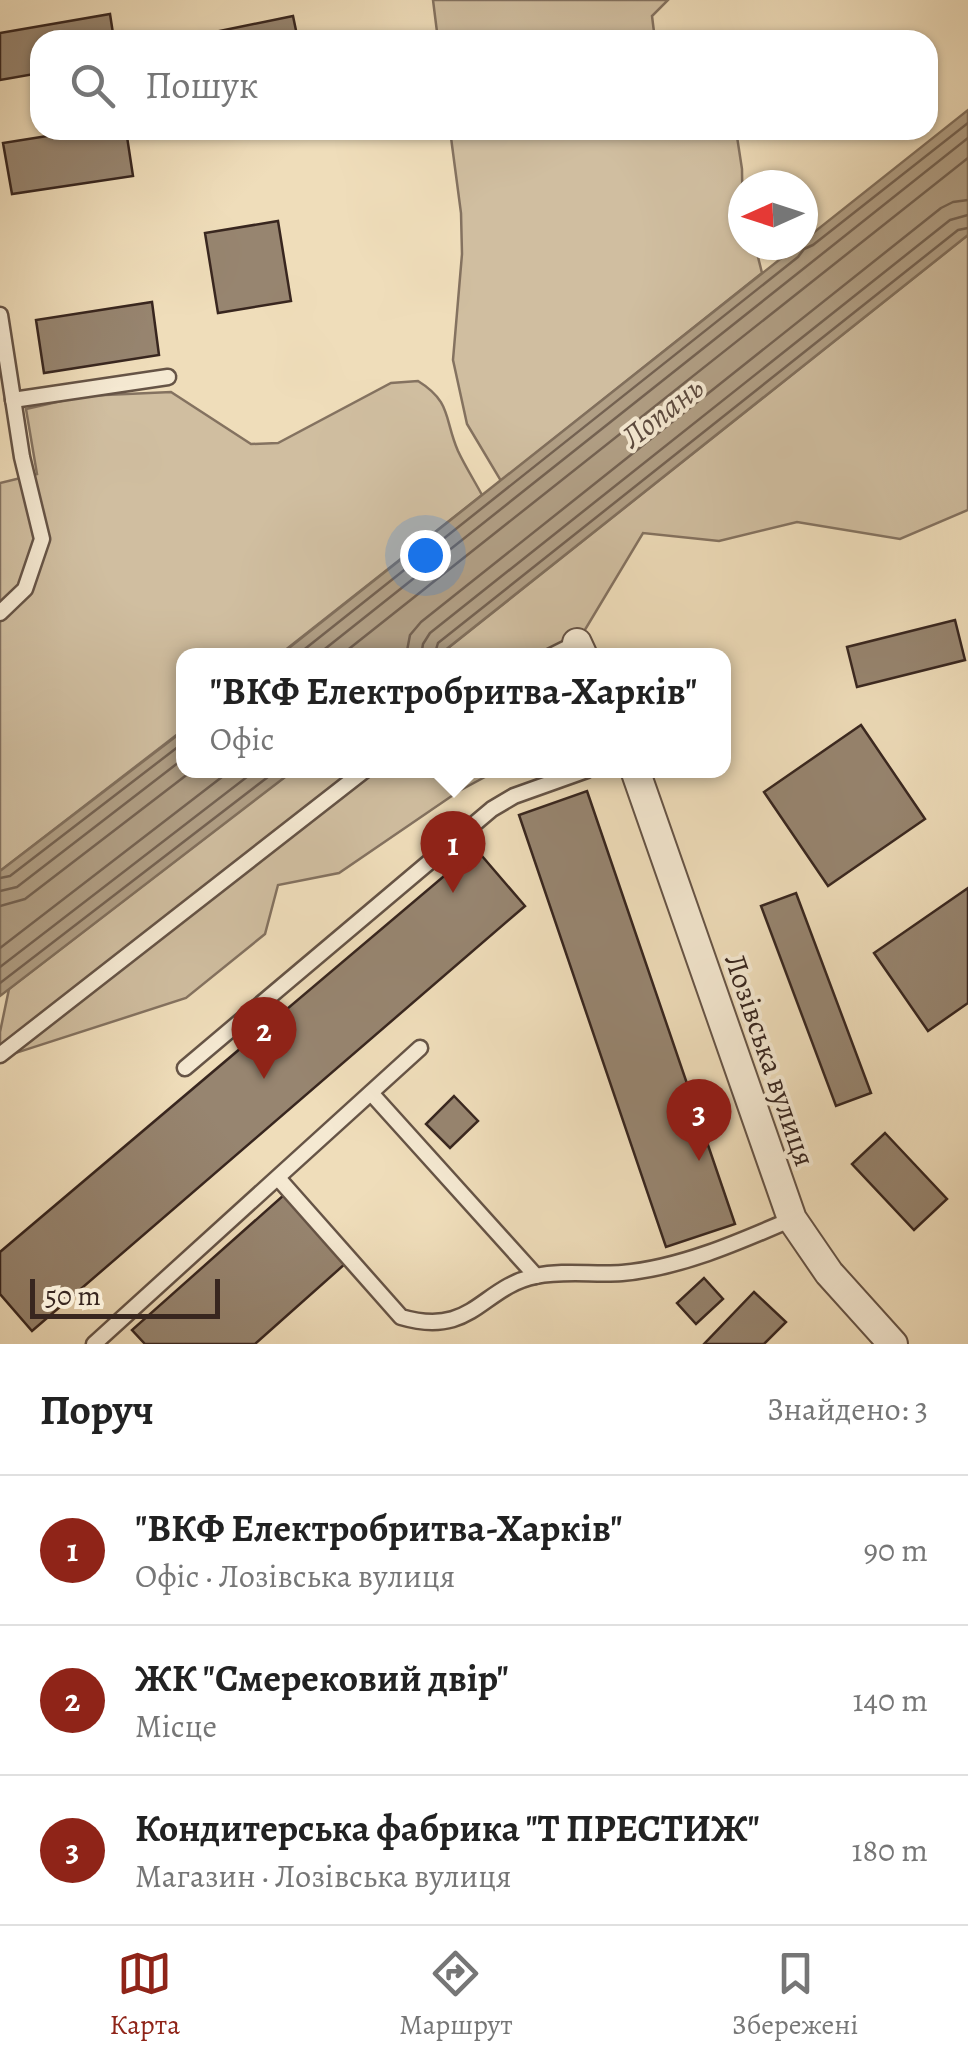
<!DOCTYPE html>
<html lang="uk">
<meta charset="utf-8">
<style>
:root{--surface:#fff;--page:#f2f2f2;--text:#222;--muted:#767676;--line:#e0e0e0;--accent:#8f2418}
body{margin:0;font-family:Alegreya,serif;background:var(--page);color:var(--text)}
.compass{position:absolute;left:728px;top:170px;width:90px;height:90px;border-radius:50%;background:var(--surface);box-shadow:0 2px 8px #0004;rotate:267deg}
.scale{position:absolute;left:30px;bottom:25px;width:190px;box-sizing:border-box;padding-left:10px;border:5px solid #38261f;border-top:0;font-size:28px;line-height:35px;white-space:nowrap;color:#38261f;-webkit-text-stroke:8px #f5e9d2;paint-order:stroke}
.you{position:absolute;left:425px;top:555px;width:35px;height:35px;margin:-25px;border:8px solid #fff;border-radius:50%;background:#1a73e8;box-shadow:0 0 0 15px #1a73e833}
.badge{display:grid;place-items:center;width:65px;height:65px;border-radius:50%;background:var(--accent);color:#fff;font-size:32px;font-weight:700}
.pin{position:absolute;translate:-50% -82px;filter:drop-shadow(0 2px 5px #0008)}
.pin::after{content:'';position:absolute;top:52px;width:35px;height:30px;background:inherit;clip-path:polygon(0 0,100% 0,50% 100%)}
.popup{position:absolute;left:176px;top:648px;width:555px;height:130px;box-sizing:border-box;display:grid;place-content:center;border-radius:20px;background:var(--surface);filter:drop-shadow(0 2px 8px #0005);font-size:32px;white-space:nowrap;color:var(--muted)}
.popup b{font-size:38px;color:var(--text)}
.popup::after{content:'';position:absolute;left:50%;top:100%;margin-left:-20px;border:20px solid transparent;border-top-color:var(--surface)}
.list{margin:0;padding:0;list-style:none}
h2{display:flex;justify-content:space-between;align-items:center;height:130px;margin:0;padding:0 40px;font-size:42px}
h2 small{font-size:32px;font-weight:400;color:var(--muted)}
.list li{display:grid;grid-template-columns:65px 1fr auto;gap:30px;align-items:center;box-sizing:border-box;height:150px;padding:0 40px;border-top:2px solid var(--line)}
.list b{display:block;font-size:38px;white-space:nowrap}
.list p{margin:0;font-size:32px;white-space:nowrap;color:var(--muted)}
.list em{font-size:32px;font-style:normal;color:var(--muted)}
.icon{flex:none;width:55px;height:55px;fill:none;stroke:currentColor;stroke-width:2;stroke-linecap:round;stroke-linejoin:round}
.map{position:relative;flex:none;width:968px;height:1344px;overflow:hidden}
.search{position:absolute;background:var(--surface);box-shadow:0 2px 8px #0004;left:30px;right:30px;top:30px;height:110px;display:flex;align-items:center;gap:25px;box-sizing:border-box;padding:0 35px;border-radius:30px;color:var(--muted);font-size:38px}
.sheet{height:580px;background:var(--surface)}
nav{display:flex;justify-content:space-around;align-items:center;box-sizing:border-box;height:140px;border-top:2px solid var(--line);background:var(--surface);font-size:28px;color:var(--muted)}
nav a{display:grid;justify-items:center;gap:5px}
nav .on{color:var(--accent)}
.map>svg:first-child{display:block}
.green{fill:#d0bea0;stroke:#847260;stroke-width:2.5}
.water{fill:#b19f85;stroke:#816f5c;stroke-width:2.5}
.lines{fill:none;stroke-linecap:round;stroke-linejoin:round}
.shore{stroke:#746252;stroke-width:2.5}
.building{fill:#978570;stroke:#38261f;stroke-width:2.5}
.lane-casing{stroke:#665446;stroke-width:19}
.street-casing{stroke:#665446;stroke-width:32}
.lane{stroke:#f5e9d2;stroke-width:14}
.street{stroke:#f5e9d2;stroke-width:28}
.labels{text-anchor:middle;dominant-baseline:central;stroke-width:8;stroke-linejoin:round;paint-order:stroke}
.street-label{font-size:30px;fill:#38261f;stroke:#f5e9d2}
.water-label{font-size:32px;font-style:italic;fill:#5c4a3e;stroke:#f5e9d2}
</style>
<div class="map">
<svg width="968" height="1344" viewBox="0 0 968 1344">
<rect width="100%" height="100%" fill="#efddba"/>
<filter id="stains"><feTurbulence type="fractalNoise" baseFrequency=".002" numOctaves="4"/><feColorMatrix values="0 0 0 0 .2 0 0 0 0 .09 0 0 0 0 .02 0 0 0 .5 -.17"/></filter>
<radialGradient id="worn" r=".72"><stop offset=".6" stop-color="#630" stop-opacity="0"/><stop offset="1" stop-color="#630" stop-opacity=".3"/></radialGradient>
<g class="green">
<path d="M433,0H668L652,16L655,40H438Z"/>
<path d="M450,130H736L742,169L743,245H755L762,273L501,481L467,424L453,360L462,254L461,213Z"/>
<path d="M968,235V510L900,539L797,522L719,541L643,533L577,643L574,655L438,656Z"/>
<path d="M418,381C452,402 444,419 458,451C465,466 474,480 482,495L279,655L183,656V730L0,871V483L37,474L26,409L83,396L171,392L251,444L278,443L391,383Z"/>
<path d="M292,771H496L459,791L339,873L278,885L265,934L186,998L0,1058V1032L9,989Z"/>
</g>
<g class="water">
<path d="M968,110V235L439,655H280L798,245H803V241Z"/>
<path d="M183,731V770L293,771L0,996V871Z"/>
</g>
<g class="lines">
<g class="shore">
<path d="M296,656L798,257L804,249L813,245L968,123"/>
<path d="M316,656L968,138"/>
<path d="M340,656L968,158"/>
<path d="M406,656L410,635L421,622L941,208L953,202L968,200"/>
<path d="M421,656L423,644L430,633L950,220L968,215"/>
<path d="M434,656L438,643L958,230L968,228"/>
<path d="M0,878L10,876L183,743"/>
<path d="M0,891L17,887L183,759"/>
<path d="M0,906L25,899L193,770"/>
<path d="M0,948L231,770"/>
<path d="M0,967L256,770"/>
<path d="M0,983L277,770"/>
</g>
</g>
<g class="building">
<path d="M110,14L114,40H40V73L0,80V33Z"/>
<path d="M293,16L298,40H212L210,33Z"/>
<path d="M85,130H126L133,176L12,194L3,143Z"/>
<path d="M278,221L291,301L218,313L205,233Z"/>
<path d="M152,302L159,355L44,373L36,320Z"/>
<path d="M955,620L965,660L857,687L847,647Z"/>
<path d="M861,725L925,819L828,886L764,792Z"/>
<path d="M587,791L735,1224L666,1247L519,815Z"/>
<path d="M476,849L525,906L32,1331L0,1294V1252Z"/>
<path d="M968,888V1003L928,1031L874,953Z"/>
<path d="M796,893L871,1093L836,1106L761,906Z"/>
<path d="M454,1096L478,1121L450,1148L426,1124Z"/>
<path d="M885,1133L947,1199L914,1230L852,1164Z"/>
<path d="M285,1194L346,1263L255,1344H145L132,1330Z"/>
<path d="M704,1278L723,1299L696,1324L677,1303Z"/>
<path d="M754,1292L786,1322L764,1344H704Z"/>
</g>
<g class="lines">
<defs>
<g id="lane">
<path d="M0,315L22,457L42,539L25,589L0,613"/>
<path d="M13,400L168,377"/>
<path d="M551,656L577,643"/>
<path d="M0,1055L365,770"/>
<path d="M185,1068L492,809L514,796L587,770"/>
<path d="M371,1093L536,1276"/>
<path d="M278,1178L401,1317C473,1338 481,1287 536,1276C563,1270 594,1275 622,1273C680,1268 739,1242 792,1219"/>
<path d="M94,1344L420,1048"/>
</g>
<g id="street">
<path d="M577,643L583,656"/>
<path d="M635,770L792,1219L829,1273L893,1344"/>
</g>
</defs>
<use href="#lane" class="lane-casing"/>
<use href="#street" class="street-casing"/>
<use href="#lane" class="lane"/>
<use href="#street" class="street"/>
</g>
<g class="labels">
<g class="street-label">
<text transform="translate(770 1060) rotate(71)">Лозівська вулиця</text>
</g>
<g class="water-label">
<text transform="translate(662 412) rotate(-38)">Лопань</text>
</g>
</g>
<rect width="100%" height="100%" filter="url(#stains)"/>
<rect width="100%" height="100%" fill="url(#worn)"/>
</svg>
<svg class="compass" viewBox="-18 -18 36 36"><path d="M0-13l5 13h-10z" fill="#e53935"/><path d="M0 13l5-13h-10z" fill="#767676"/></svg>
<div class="scale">50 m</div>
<div class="you"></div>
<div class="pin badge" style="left:453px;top:893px">1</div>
<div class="popup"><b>&quot;ВКФ Електробритва-Харків&quot;</b>Офіс</div>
<div class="pin badge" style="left:264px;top:1079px">2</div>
<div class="pin badge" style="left:699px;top:1161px">3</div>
<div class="search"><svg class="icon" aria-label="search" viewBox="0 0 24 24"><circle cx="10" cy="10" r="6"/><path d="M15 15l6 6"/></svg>Пошук</div>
</div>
<section class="sheet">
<h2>Поруч<small>Знайдено: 3</small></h2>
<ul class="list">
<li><span class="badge">1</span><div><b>&quot;ВКФ Електробритва-Харків&quot;</b><p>Офіс · Лозівська вулиця</p></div><em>90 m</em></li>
<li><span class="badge">2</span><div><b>ЖК &quot;Смерековий двір&quot;</b><p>Місце</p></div><em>140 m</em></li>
<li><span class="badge">3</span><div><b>Кондитерська фабрика &quot;Т ПРЕСТИЖ&quot;</b><p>Магазин · Лозівська вулиця</p></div><em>180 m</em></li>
</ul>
</section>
<nav>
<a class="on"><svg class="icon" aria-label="map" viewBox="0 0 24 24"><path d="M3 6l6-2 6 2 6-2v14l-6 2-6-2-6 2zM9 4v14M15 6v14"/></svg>Карта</a>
<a><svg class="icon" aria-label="directions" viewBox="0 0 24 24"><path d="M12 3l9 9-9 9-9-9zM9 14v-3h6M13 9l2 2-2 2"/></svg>Маршрут</a>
<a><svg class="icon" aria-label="saved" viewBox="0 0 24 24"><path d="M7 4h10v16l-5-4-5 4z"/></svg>Збережені</a>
</nav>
